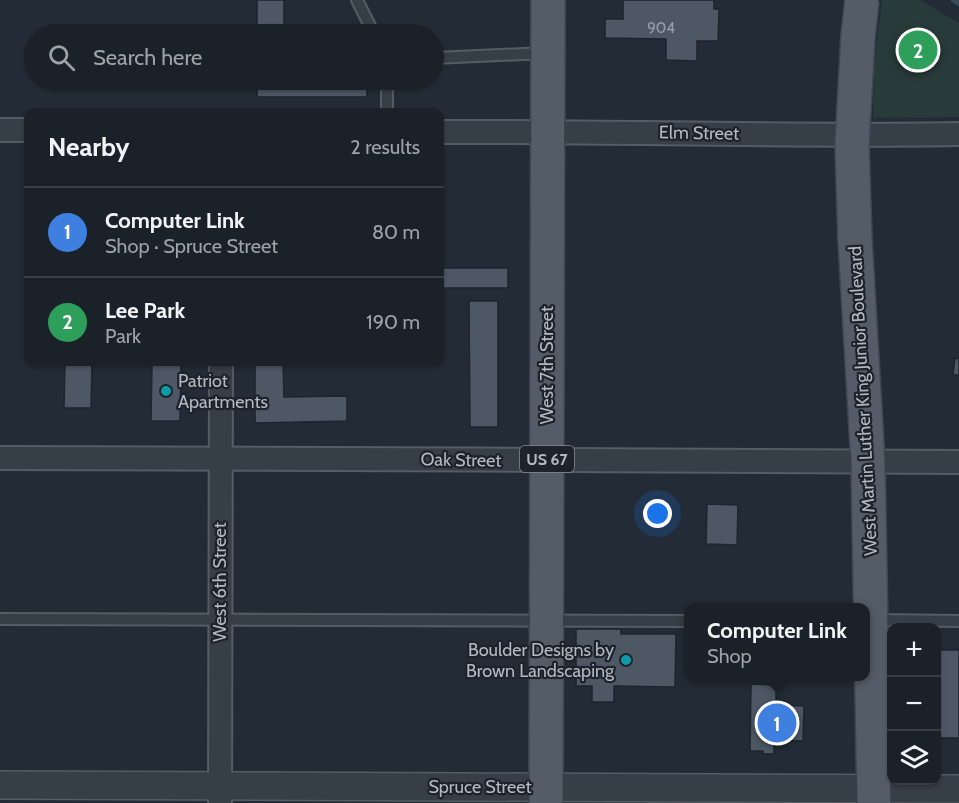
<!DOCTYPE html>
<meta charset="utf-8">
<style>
:root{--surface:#1a2128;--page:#232930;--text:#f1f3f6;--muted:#9fa3a8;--line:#383e45;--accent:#8bbbb9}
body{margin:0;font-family:Cabin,sans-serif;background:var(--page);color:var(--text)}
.controls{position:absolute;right:18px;bottom:18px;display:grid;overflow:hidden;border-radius:12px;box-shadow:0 2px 4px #0004}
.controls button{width:54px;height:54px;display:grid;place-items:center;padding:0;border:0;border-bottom:2px solid var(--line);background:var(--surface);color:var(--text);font:30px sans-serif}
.you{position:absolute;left:658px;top:514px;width:21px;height:21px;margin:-15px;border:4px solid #fff;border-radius:50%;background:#1a73e8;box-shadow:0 0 0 9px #1a73e833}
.badge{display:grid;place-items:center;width:39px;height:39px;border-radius:50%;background:var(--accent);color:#fff;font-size:20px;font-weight:700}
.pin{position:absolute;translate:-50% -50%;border:3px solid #fff;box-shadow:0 2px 6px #0006}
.popup{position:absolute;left:684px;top:603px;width:186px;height:78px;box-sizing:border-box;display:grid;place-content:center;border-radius:12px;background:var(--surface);filter:drop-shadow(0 2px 4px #0005);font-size:20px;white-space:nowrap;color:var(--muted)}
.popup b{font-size:22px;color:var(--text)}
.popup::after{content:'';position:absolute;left:50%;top:100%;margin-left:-12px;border:12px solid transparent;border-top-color:var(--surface)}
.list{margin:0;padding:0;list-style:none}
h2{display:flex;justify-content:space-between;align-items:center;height:78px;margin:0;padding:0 24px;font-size:26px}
h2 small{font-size:20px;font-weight:400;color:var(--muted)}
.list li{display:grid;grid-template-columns:39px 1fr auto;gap:18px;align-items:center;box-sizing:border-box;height:90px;padding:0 24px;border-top:2px solid var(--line)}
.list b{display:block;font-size:22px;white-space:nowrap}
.list p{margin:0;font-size:20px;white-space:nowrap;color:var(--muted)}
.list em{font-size:20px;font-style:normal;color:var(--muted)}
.icon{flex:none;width:33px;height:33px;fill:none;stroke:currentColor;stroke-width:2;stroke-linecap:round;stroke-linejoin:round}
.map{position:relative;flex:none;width:959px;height:803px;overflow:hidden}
.search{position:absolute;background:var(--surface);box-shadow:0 2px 4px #0004;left:24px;top:24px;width:420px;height:66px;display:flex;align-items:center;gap:15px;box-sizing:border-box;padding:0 21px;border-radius:33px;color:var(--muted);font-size:22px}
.panel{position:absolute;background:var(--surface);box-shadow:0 2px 4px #0004;left:24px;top:108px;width:420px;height:258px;border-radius:12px}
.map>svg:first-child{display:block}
.green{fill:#283a39}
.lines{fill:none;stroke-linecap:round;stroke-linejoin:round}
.stream{stroke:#3a4b5e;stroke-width:6}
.building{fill:#4e5865;stroke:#1d252d;stroke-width:1.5}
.service-casing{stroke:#545c64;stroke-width:14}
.minor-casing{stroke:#545c64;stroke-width:26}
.tertiary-casing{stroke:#545c64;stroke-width:30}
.primary-casing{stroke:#3f4750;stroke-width:36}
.service{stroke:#363e47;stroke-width:10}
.minor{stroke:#363e47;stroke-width:22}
.tertiary{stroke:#363e47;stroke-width:27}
.primary{stroke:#545d67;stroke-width:33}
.primary-bridge-casing{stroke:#3f4750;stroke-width:36;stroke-linecap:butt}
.primary-bridge{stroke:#545d67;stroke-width:33}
.culture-dot{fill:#0f9aa8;stroke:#1c232b;stroke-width:2}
.labels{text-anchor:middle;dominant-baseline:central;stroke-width:4.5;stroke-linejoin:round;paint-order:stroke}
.number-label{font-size:15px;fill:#98a1ac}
.shield{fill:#1c232b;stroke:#848c95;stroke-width:1.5}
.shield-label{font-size:16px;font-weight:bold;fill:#b1b9c3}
.street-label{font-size:18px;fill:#b1b9c3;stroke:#1c232b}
.poi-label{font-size:18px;fill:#b1b9c3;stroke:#1c232b;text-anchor:start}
</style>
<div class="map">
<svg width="959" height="803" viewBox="0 0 959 803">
<rect width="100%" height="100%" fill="#232c36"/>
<path class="green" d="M882,0H920L959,23V117L873,118L874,67Z"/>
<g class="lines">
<path class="stream" d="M954,0L959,3"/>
</g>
<g class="building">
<rect x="257" y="0" width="27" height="34"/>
<path d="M623,0H714V9H719L718,41H697V61L666,60V39L605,38V19H623Z"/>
<rect x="257" y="80" width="110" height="17"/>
<rect x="440" y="268" width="68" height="20"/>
<path d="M469,301H498V427H470Z"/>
<path d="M955,358L959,359V375H953Z"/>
<path d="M65,362H92L91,408H64Z"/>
<path d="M152,362H181L180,421H151Z"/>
<path d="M255,362H283L284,397L347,396V421L255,423Z"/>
<path d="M707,504L738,505L737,545L706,544Z"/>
<path d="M576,629H621V634H676L675,687L614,686V702H592V686H576Z"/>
<rect x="936" y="650" width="23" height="88"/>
<path d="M751,684L776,685V705L804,706L803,741L774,740V754H763V751H750Z"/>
</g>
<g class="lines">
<defs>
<g id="service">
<path d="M357,0L374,34"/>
<path d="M434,58L545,53"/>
<path d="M387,80V112"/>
<path d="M0,619L688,621"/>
<path d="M875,620L959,621"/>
</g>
<g id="minor">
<path d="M0,130H28"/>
<path d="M440,132C613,131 786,137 959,134"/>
<path d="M0,458C320,457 639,462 959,462"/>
<path d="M220,803L221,362"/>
</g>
<path id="tertiary" d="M0,785L959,789"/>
<g id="primary">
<path d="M855,240L868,462L874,803"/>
<path d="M546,803L548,0"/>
</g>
</defs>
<use href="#service" class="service-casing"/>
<use href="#minor" class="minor-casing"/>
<use href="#tertiary" class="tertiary-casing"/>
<use href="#primary" class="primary-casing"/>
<use href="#service" class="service"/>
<use href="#minor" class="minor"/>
<use href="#tertiary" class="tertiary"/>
<use href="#primary" class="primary"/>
<defs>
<path id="primary-bridge" d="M855,240L852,145L858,36L862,0"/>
</defs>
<use href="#primary-bridge" class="primary-bridge-casing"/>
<use href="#primary-bridge" class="primary-bridge"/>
</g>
<g class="culture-dot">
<circle cx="166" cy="391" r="6"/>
<circle cx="626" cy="660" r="6"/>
</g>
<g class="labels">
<g class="number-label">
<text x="661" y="28">904</text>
</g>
<rect class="shield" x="520" y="446" width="54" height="26" rx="4.5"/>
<g class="shield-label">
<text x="547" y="459">US 67</text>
</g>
<g class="street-label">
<text transform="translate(699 133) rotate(1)">Elm Street</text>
<text transform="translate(547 365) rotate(-90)">West 7th Street</text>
<text transform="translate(863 401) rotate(-93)">West Martin Luther King Junior Boulevard</text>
<text transform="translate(461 460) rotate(1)">Oak Street</text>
<text transform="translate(220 582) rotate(-90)">West 6th Street</text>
<text x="480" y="787">Spruce Street</text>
</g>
<g class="poi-label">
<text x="178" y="381">Patriot<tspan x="178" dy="21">Apartments</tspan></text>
<text x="614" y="650" text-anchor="end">Boulder Designs by<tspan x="614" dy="21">Brown Landscaping</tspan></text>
</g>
</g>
</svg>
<div class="controls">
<button>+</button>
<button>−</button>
<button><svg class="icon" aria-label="layers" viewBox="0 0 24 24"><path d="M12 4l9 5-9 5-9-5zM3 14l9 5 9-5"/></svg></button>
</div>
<div class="you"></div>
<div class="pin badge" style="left:777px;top:723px;background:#3f7fe0">1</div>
<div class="popup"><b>Computer Link</b>Shop</div>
<div class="pin badge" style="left:918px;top:50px;background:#2e9e5b">2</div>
<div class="search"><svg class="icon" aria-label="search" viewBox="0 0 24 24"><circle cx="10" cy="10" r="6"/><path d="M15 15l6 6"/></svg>Search here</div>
<section class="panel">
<h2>Nearby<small>2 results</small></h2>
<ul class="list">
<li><span class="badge" style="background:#3f7fe0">1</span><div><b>Computer Link</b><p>Shop · Spruce Street</p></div><em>80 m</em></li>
<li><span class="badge" style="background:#2e9e5b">2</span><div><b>Lee Park</b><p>Park</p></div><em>190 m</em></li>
</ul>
</section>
</div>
